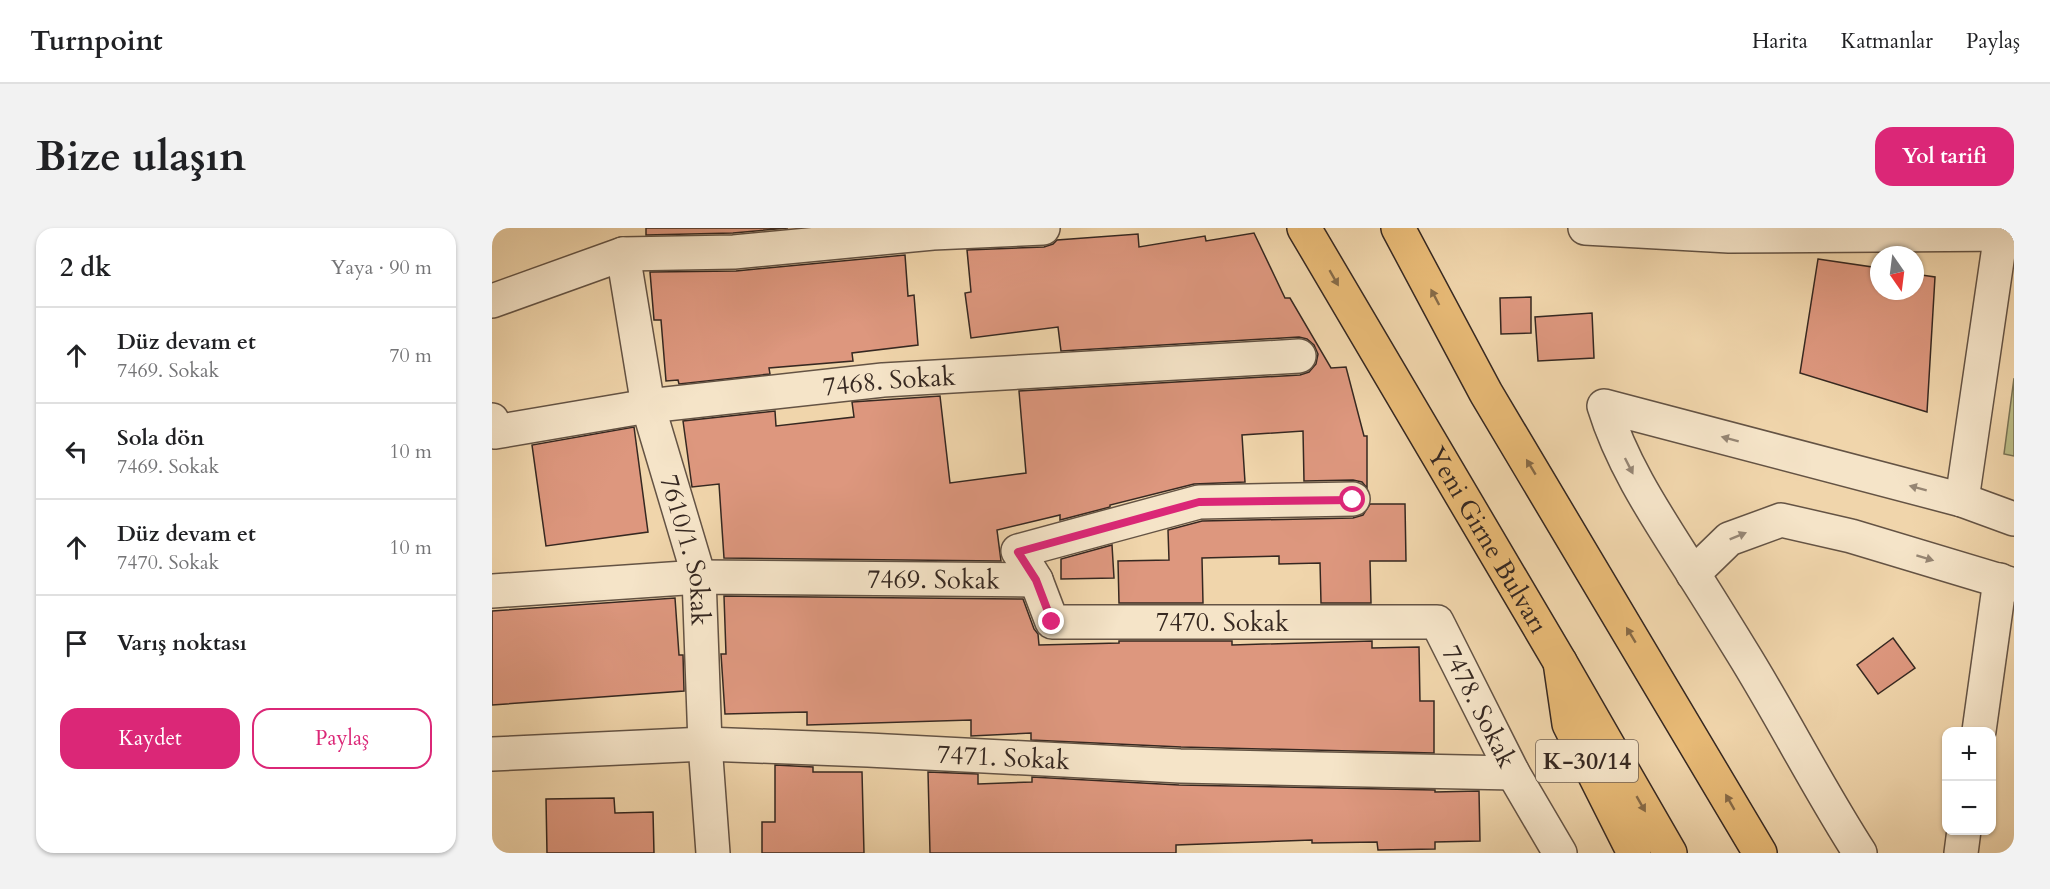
<!DOCTYPE html>
<html lang="tr">
<meta charset="utf-8">
<style>
:root{--surface:#fff;--page:#f2f2f2;--text:#202124;--muted:#757577;--line:#e0e0e0;--accent:#db2777}
body{margin:0;font-family:Cardo,serif;background:var(--page);color:var(--text)}
.controls{position:absolute;right:18px;bottom:18px;display:grid;overflow:hidden;border-radius:12px;box-shadow:0 2px 4px #0004}
.controls button{width:54px;height:54px;display:grid;place-items:center;padding:0;border:0;border-bottom:2px solid var(--line);background:var(--surface);color:var(--text);font:30px sans-serif}
.compass{position:absolute;left:1378px;top:18px;width:54px;height:54px;border-radius:50%;background:var(--surface);box-shadow:0 2px 4px #0004;rotate:166deg}
.stop{position:absolute;width:18px;height:18px;margin:-14px;border:4px solid #db2777;border-radius:50%;background:#fff}
.stop.end{background:#db2777;border-color:#fff;box-shadow:0 2px 6px #0008}
.list{margin:0;padding:0;list-style:none}
h2{display:flex;justify-content:space-between;align-items:center;height:78px;margin:0;padding:0 24px;font-size:26px}
h2 small{font-size:20px;font-weight:400;color:var(--muted)}
.list li{display:grid;grid-template-columns:39px 1fr auto;gap:18px;align-items:center;box-sizing:border-box;height:96px;padding:0 24px;border-top:2px solid var(--line)}
.list b{display:block;font-size:22px;white-space:nowrap}
.list p{margin:0;font-size:20px;white-space:nowrap;color:var(--muted)}
.list em{font-size:20px;font-style:normal;color:var(--muted)}
.actions{display:flex;gap:12px;padding:18px 24px}
.actions a{flex:1;padding:14px 0;border:2px solid var(--accent);border-radius:18px;text-align:center;font-size:21px;color:var(--accent)}
.actions .main{background:var(--accent);color:#fff}
.icon{flex:none;width:33px;height:33px;fill:none;stroke:currentColor;stroke-width:2;stroke-linecap:round;stroke-linejoin:round}
.map{position:relative;flex:none;width:1522px;height:625px;overflow:hidden;border-radius:18px}
header{display:flex;align-items:center;gap:36px;box-sizing:border-box;height:84px;padding:0 30px;background:var(--surface);border-bottom:2px solid var(--line)}
header strong{font-size:28px}
nav{display:flex;gap:33px;margin-inline-start:auto;font-size:21px}
.intro{display:flex;align-items:center;justify-content:space-between;box-sizing:border-box;height:144px;padding:0 36px}
h1{margin:0;font-size:42px}
.button{padding:15px 27px;border-radius:18px;background:var(--accent);color:#fff;font-size:21px;font-weight:700}
main{display:flex;gap:36px;padding:0 36px}
aside{flex:1;background:var(--surface);border-radius:18px;box-shadow:0 2px 4px #0004}
.map>svg:first-child{display:block}
.green{fill:#bbbd87;stroke:#787254;stroke-width:1.5}
.building{fill:#dd977e;stroke:#362821;stroke-width:1.5}
.lines{fill:none;stroke-linecap:round;stroke-linejoin:round}
.minor-casing{stroke:#645344;stroke-width:36}
.major-casing{stroke:#362821;stroke-width:36}
.highway-casing{stroke:#362821;stroke-width:36}
.minor{stroke:#f5e4c8;stroke-width:33}
.major{stroke:#e8ba76;stroke-width:33}
.highway{stroke:#e8ba76;stroke-width:33}
.oneway{fill:#866a47}
.oneway2{fill:#968674}
.route{stroke:#db2777;stroke-width:8}
.labels{text-anchor:middle;dominant-baseline:central;stroke-width:4.5;stroke-linejoin:round;paint-order:stroke}
.shield{fill:#f5e4c8;stroke:#6f6053;stroke-width:1.5}
.shield-label{font-size:24px;font-weight:bold;fill:#362821}
.street-label{font-size:26px;fill:#362821;stroke:#f5e4c8}
</style>
<header>
<strong>Turnpoint</strong>
<nav><a>Harita</a><a>Katmanlar</a><a>Paylaş</a></nav>
</header>
<div class="intro"><h1>Bize ulaşın</h1><a class="button">Yol tarifi</a></div>
<main>
<aside>
<h2>2 dk<small>Yaya · 90 m</small></h2>
<ul class="list">
<li><svg class="icon" aria-label="ahead" viewBox="0 0 24 24"><path d="M12 20V5M6 11l6-6 6 6"/></svg><div><b>Düz devam et</b><p>7469. Sokak</p></div><em>70 m</em></li>
<li><svg class="icon" aria-label="left" viewBox="0 0 24 24"><path d="M17 20v-9H6M10 6l-5 5 5 5"/></svg><div><b>Sola dön</b><p>7469. Sokak</p></div><em>10 m</em></li>
<li><svg class="icon" aria-label="ahead" viewBox="0 0 24 24"><path d="M12 20V5M6 11l6-6 6 6"/></svg><div><b>Düz devam et</b><p>7470. Sokak</p></div><em>10 m</em></li>
<li><svg class="icon" aria-label="arrive" viewBox="0 0 24 24"><path d="M6 21V4h12l-3 4 3 4H6"/></svg><div><b>Varış noktası</b></div></li>
</ul>
<div class="actions"><a class="main">Kaydet</a><a>Paylaş</a></div>
</aside>
<div class="map">
<svg width="1522" height="625" viewBox="0 0 1522 625">
<rect width="100%" height="100%" fill="#f0d5ab"/>
<filter id="stains"><feTurbulence type="fractalNoise" baseFrequency=".00333" numOctaves="4"/><feColorMatrix values="0 0 0 0 .2 0 0 0 0 .09 0 0 0 0 .02 0 0 0 .5 -.17"/></filter>
<radialGradient id="worn" r=".72"><stop offset=".6" stop-color="#630" stop-opacity="0"/><stop offset="1" stop-color="#630" stop-opacity=".3"/></radialGradient>
<path class="green" d="M1522,150V228L1512,226Z"/>
<g class="building">
<path d="M154,0H296L241,5L154,7Z"/>
<path d="M762,5L793,70H798L839,140L854,139L872,208H875V260L870,254L861,252L812,253L811,203L750,207L753,254L702,256L618,277V279L568,292V287L505,302L509,333L232,330L227,256L200,259L191,193L283,183L284,198L362,189L360,174L448,168L458,255L534,245L527,163L808,147L817,144L824,136L826,126L822,117L815,111L807,109L569,123L566,99L479,110L473,65L479,64L475,22L552,19L561,16L565,12L646,6L647,19L713,8L714,13Z"/>
<path d="M413,27L416,68L422,67L426,117L360,125L361,133L277,140L278,146L187,156L186,152L174,153L169,92H162L158,44L244,43Z"/>
<path d="M1326,31L1387,40V63H1423V46L1443,49L1435,184L1308,145Z"/>
<path d="M1039,69V105L1009,106L1008,70Z"/>
<path d="M1100,85L1102,130L1046,133L1043,89Z"/>
<path d="M142,199L156,304L54,318L40,217Z"/>
<path d="M878,276H913L914,333H878L879,375H829L828,335L787,336V328L710,330L711,375H627L626,333L677,332L676,302L710,293L861,290L871,287Z"/>
<path d="M620,317L622,350L569,351V331Z"/>
<path d="M232,368L531,371L542,401L546,406L547,417L627,415V413H740V417L880,413V420L927,419L928,473H942V525L689,519L539,512V505L479,508V492L315,497V484L233,486L229,426H234Z"/>
<path d="M183,370L187,427H191L192,463L0,477V383Z"/>
<path d="M1401,410L1423,440L1386,466L1365,437Z"/>
<path d="M283,537L321,539V544H370L372,625H270V594H283Z"/>
<path d="M436,544L486,546V556L540,554V549L687,557L943,562V564L987,563L988,613L943,614V621L886,622L885,614L820,615V612L684,617V625H438Z"/>
<path d="M122,570L123,585L161,584L162,625H55L54,571Z"/>
</g>
<g class="lines">
<defs>
<g id="minor">
<path d="M1093,0L1237,8L1522,6"/>
<path id="s1" d="M131,26L156,178L207,349L213,516L221,625"/>
<path d="M0,73L131,26L242,24L441,5L551,0"/>
<path id="s2" d="M0,192L3,204L156,178L391,152L807,128"/>
<path id="s3" d="M861,271L707,274L526,323L544,352L560,394H945L1021,545L1068,625"/>
<path d="M1470,272L1509,5"/>
<path d="M1201,346L1237,311L1289,292L1359,308L1522,357"/>
<path id="s4" d="M0,363L207,349L544,352"/>
<path d="M1487,503L1508,352"/>
<path id="s5" d="M0,526L213,516L376,522L688,538L1021,545"/>
<path d="M1368,625C1326,560 1291,490 1250,424C1234,398 1218,372 1202,347C1168,293 1131,240 1112,178L1470,272L1522,291"/>
<path d="M1469,625L1472,602"/>
</g>
<g id="major">
<path id="s6" d="M812,0L1068,434L1178,625"/>
<path d="M906,0L994,165L1268,625"/>
</g>
<path id="highway" d="M1068,434L1077,496L1142,625"/>
</defs>
<use href="#minor" class="minor-casing"/>
<use href="#major" class="major-casing"/>
<use href="#highway" class="highway-casing"/>
<use href="#minor" class="minor"/>
<use href="#major" class="major"/>
<use href="#highway" class="highway"/>
</g>
<defs><path id="oneway-solid" d="M-6-.8H1V-3.2L6.5 0L1 3.2V.8H-6Z" transform="scale(1.5)"/></defs>
<g class="oneway">
<use href="#oneway-solid" transform="translate(842 50) rotate(60)"/>
<use href="#oneway-solid" transform="translate(943 69) rotate(-118)"/>
<use href="#oneway-solid" transform="translate(1039 239) rotate(-121)"/>
<use href="#oneway-solid" transform="translate(1139 407) rotate(-121)"/>
<use href="#oneway-solid" transform="translate(1238 574) rotate(-120)"/>
<use href="#oneway-solid" transform="translate(1149 576) rotate(60)"/>
</g>
<g class="oneway2">
<use href="#oneway-solid" transform="translate(1238 211) rotate(-165)"/>
<use href="#oneway-solid" transform="translate(1137 238) rotate(63)"/>
<use href="#oneway-solid" transform="translate(1426 260) rotate(-165)"/>
<use href="#oneway-solid" transform="translate(1246 308) rotate(-22)"/>
<use href="#oneway-solid" transform="translate(1433 330) rotate(17)"/>
</g>
<g class="lines">
<path class="route" d="M560,394L544,352L526,324L707,274L861,272"/>
</g>
<g class="labels">
<rect class="shield" x="1044" y="512" width="102" height="42" rx="4.5"/>
<g class="shield-label">
<text x="1095" y="533">K-30/14</text>
</g>
<g class="street-label">
<text stroke="none"><textPath href="#s2" startOffset="410">7468. Sokak</textPath></text>
<text stroke="none"><textPath href="#s6" startOffset="362">Yeni Girne Bulvarı</textPath></text>
<text stroke="none"><textPath href="#s1" startOffset="304">7610/1. Sokak</textPath></text>
<text stroke="none"><textPath href="#s4" startOffset="442">7469. Sokak</textPath></text>
<text stroke="none"><textPath href="#s3" startOffset="591">7470. Sokak</textPath></text>
<text stroke="none"><textPath href="#s3" startOffset="900">7478. Sokak</textPath></text>
<text stroke="none"><textPath href="#s5" startOffset="512">7471. Sokak</textPath></text>
</g>
</g>
<rect width="100%" height="100%" filter="url(#stains)"/>
<rect width="100%" height="100%" fill="url(#worn)"/>
</svg>
<div class="controls">
<button>+</button>
<button>−</button>
</div>
<svg class="compass" viewBox="-18 -18 36 36"><path d="M0-13l5 13h-10z" fill="#e53935"/><path d="M0 13l5-13h-10z" fill="#757577"/></svg>
<div class="stop" style="left:861px;top:272px"></div>
<div class="stop end" style="left:560px;top:394px"></div>
</div>
</main>
